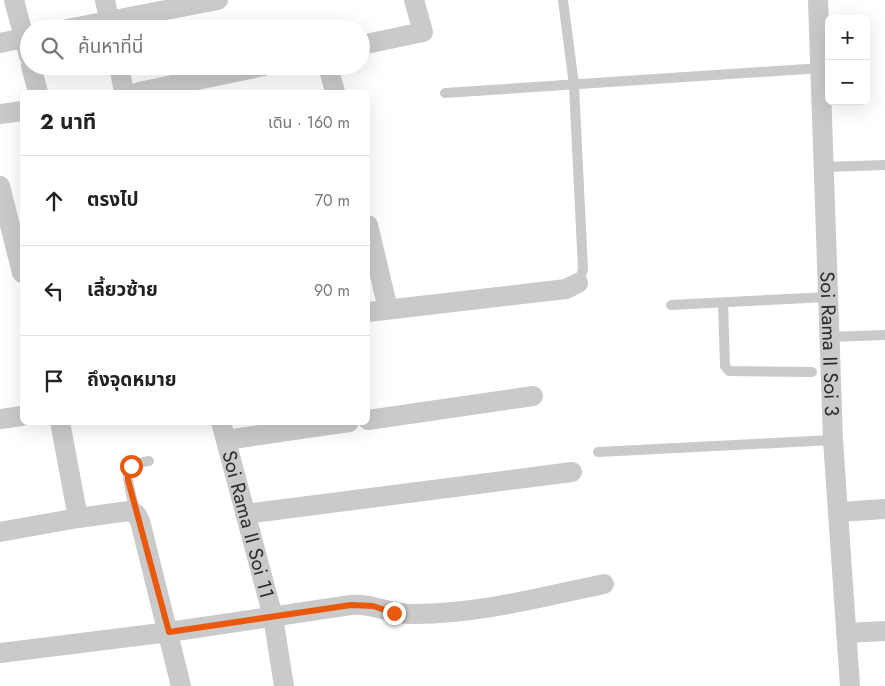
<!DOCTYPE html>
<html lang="th">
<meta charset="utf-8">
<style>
:root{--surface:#fff;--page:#f6f6f6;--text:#222;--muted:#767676;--line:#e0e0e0}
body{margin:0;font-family:Jost,"Noto Sans Thai",sans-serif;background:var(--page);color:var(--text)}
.controls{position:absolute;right:15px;top:15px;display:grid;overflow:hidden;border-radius:8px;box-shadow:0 5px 20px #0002}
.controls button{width:45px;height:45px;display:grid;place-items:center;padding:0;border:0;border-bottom:1px solid var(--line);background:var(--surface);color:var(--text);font:25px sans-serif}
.stop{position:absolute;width:15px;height:15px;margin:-11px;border:4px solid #ea580c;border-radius:50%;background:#fff}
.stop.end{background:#ea580c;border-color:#fff;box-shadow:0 1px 5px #0008}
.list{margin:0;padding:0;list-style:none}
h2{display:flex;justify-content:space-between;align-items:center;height:65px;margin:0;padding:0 20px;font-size:21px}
h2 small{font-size:16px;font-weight:400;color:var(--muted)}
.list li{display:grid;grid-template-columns:32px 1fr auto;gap:15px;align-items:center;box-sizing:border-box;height:90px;padding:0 20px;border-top:1px solid var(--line)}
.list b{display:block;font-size:19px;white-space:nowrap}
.list em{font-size:16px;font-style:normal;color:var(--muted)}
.icon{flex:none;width:28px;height:28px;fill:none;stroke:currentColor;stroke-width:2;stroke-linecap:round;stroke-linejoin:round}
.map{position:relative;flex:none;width:885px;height:686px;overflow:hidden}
.search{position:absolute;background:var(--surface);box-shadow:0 5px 20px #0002;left:20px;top:20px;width:350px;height:55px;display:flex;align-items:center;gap:12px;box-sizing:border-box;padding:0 18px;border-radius:28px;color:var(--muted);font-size:19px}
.panel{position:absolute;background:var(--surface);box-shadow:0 5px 20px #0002;left:20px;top:90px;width:350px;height:335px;border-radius:8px}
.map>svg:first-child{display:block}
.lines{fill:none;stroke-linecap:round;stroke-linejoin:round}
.lane{stroke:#cacaca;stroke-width:10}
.street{stroke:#cacaca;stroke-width:20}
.route{stroke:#ea580c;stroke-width:6}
.labels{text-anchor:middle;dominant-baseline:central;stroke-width:5;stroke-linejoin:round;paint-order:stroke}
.street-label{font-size:20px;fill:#2d2d2d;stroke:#fff}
</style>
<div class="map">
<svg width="885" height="686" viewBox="0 0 885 686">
<rect width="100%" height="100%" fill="#fff"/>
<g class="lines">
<g class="lane">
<path d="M563,0L574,85L583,270L578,283"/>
<path d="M445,93L822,68"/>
<path d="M826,167L885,165"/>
<path d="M723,303L725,366L729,371L812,372"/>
<path d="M671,305L828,297"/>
<path d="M829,337L885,335"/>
<path d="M598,452L833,440"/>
<path d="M136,514C134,505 124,474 130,467C134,463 143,462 149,461"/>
</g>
<g class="street">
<path d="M14,0L29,56"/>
<path d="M105,0L111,29"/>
<path id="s1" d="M818,0L833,440L850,686"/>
<path d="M67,29L218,0"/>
<path d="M0,43L29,37"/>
<path d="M361,45L423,32L414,0"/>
<path d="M31,66L38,92"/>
<path d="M119,66L124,92"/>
<path d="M328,66L335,92"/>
<path d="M139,92L264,66"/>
<path d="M0,114L22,111"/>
<path d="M0,186L22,273"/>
<path d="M368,225L388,309"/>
<path d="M368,312L566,289L578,283"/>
<path d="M0,419L22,416"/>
<path d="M368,420L533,396"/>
<path d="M60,422L78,518"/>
<path id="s2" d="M221,422L273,617L284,686"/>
<path d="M226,440L349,422"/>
<path d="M838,512L885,509"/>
<path d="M245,514L572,472"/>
<path d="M0,532L78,518L129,511L136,514L140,521L181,686"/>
<path d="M846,633L885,631"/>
<path d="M0,653L169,632L351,605C372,603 390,614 411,614C475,615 541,597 604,584"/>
</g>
</g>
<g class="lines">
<path class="route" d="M131,466L128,470V480L169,632L351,605L373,606L394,613"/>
</g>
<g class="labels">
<g class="street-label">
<text stroke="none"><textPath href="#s1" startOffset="344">Soi Rama II Soi 3</textPath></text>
<text stroke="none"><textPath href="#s2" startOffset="106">Soi Rama II Soi 11</textPath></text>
</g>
</g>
</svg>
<div class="controls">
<button>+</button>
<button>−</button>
</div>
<div class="stop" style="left:131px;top:466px"></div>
<div class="stop end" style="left:394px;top:613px"></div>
<div class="search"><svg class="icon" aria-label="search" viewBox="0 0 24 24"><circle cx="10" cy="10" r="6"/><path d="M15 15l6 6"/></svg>ค้นหาที่นี่</div>
<section class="panel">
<h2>2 นาที<small>เดิน · 160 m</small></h2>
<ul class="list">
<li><svg class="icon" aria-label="ahead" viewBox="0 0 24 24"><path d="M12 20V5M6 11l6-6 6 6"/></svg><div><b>ตรงไป</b></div><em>70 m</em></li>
<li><svg class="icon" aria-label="left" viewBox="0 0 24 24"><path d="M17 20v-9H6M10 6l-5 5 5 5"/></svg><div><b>เลี้ยวซ้าย</b></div><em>90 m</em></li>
<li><svg class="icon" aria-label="arrive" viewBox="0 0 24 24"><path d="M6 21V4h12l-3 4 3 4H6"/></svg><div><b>ถึงจุดหมาย</b></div></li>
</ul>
</section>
</div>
